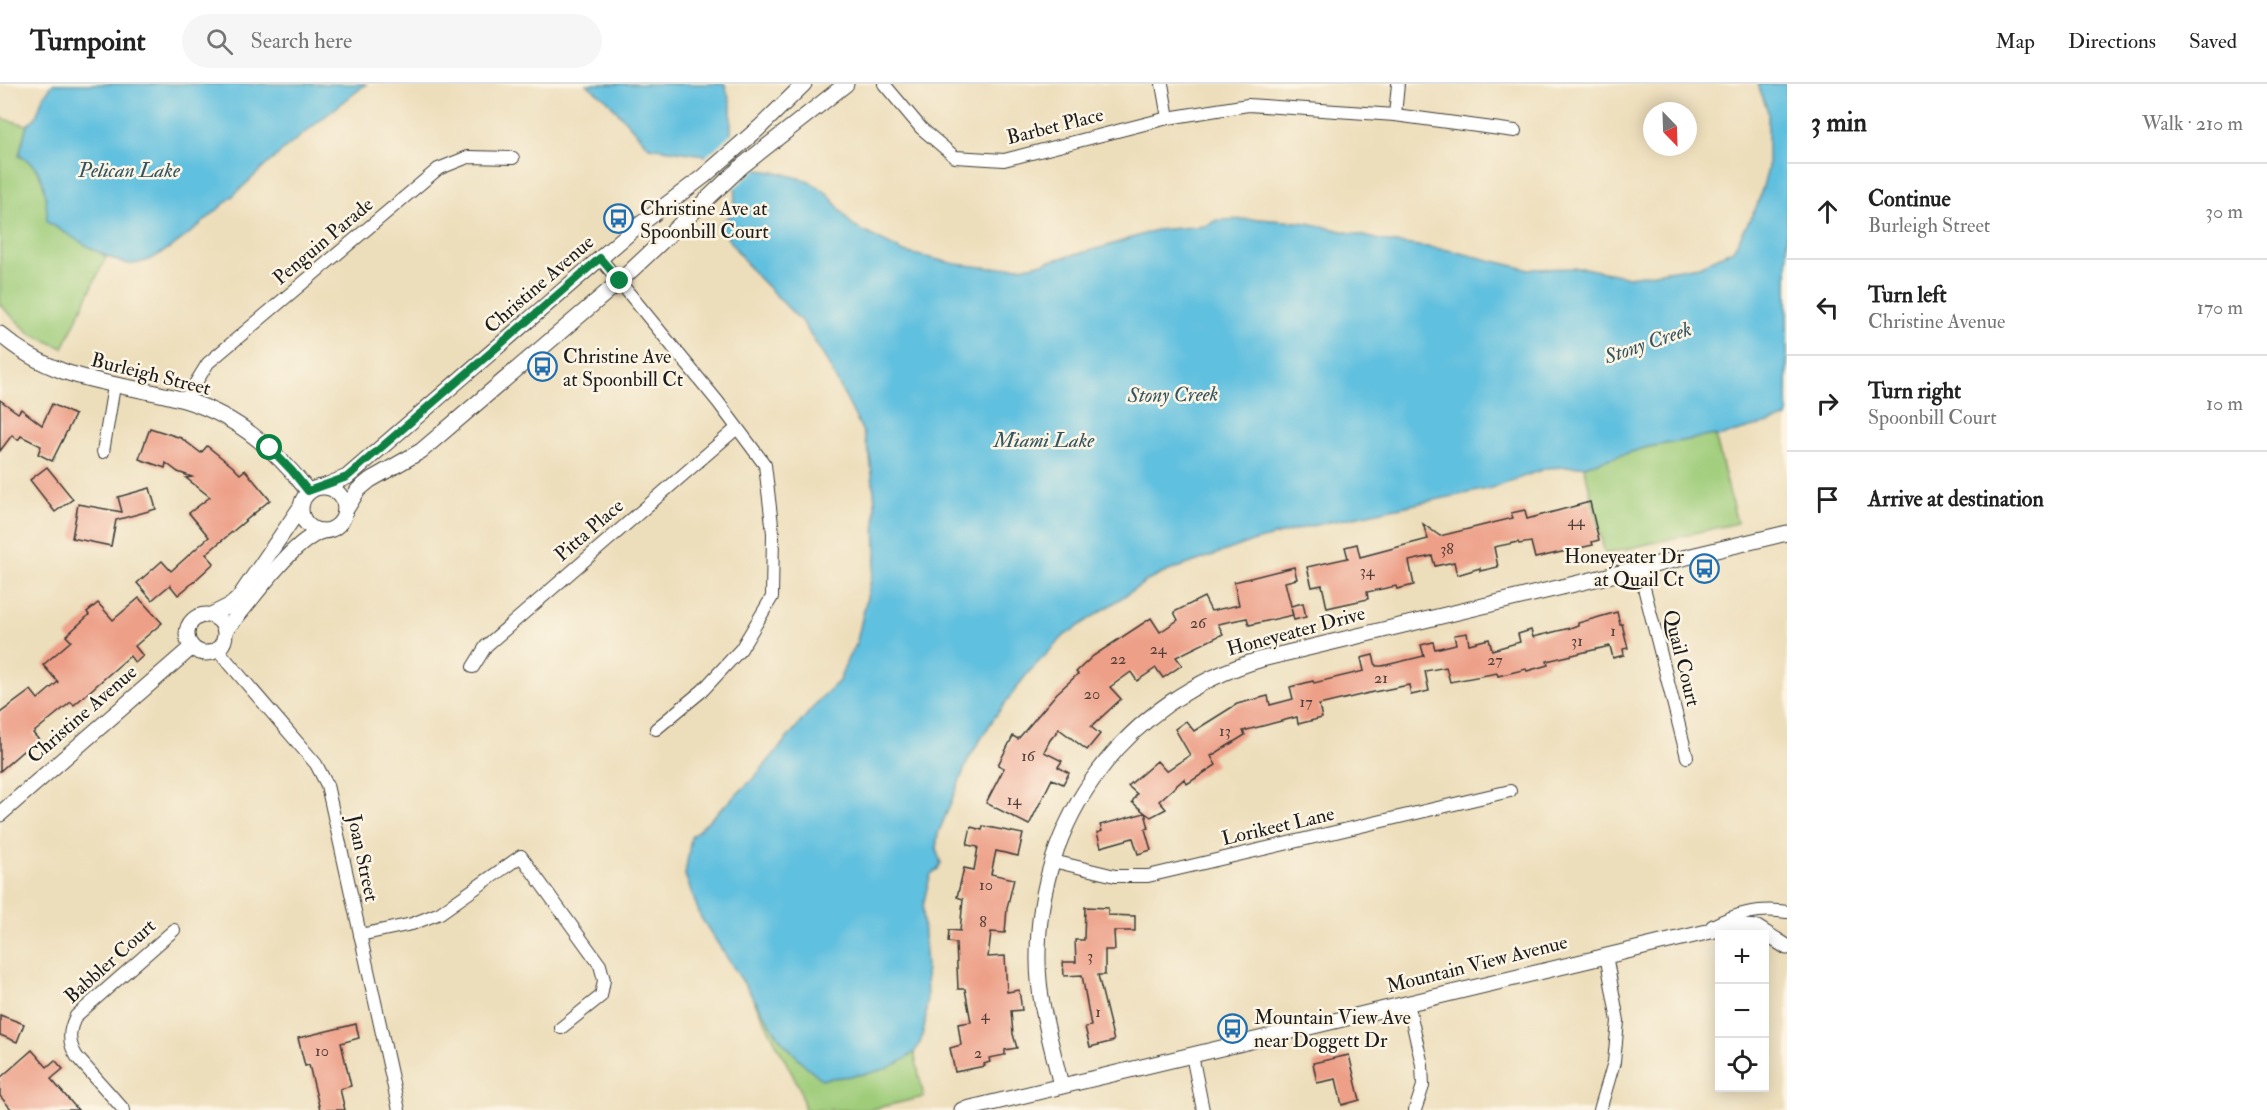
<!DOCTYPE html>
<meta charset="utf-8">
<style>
:root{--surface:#fff;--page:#f6f6f6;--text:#222;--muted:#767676;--line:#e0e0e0}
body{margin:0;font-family:"IM FELL Double Pica",serif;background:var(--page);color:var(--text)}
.controls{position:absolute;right:18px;bottom:18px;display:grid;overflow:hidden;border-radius:0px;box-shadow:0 3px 15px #0003}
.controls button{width:54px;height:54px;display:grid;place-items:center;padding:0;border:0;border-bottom:2px solid var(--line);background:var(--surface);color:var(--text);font:30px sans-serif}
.compass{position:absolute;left:1643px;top:18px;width:54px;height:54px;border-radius:50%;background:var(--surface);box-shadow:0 3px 15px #0003;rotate:157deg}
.stop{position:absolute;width:18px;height:18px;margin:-14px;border:4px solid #0b8043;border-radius:50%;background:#fff}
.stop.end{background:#0b8043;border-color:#fff;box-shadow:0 2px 6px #0008}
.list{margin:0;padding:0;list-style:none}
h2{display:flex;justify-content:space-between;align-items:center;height:78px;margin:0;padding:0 24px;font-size:26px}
h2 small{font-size:20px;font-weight:400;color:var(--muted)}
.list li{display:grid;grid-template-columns:39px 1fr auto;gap:18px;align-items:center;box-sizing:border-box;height:96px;padding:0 24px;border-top:2px solid var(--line)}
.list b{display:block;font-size:22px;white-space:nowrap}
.list p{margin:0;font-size:20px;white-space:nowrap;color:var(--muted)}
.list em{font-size:20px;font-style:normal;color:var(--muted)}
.icon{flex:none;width:33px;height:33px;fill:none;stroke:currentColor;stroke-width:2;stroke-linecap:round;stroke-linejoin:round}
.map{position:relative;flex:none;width:1787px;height:1026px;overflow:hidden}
header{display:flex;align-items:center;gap:36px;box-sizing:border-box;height:84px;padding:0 30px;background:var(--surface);border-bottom:2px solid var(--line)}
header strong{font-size:28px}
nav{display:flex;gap:33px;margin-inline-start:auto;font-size:21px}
.search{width:420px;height:54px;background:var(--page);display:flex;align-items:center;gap:15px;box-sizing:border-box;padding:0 21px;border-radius:33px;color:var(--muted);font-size:22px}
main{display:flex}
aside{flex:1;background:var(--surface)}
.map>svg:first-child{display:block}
.green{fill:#9ecc79;stroke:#5d744a;stroke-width:1.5}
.water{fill:#61c0df;stroke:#3e6e7e;stroke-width:1.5}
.pier{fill:#eddebb}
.building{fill:#ed9f87}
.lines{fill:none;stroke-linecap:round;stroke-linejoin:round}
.minor-casing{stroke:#3b3934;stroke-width:14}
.tertiary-casing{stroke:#3b3934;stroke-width:17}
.minor{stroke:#fff;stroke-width:12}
.tertiary{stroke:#fff;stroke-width:15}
.route{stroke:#0b8043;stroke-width:8}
.labels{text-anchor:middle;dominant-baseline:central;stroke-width:5;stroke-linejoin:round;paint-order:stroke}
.number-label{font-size:16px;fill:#503d37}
.street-label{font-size:20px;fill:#1c1c1c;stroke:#fcf5e5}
.poi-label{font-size:20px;fill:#1c1c1c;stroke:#fcf5e5;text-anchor:start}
.water-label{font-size:21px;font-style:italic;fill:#345560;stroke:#fcf5e5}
</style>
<header>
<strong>Turnpoint</strong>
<div class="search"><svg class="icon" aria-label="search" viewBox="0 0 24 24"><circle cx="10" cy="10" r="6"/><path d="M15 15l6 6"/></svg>Search here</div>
<nav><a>Map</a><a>Directions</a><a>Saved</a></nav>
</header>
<main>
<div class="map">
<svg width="1787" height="1026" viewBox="0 0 1787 1026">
<rect width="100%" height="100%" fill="#fcf5e5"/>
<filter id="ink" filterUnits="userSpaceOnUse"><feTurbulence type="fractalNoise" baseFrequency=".0167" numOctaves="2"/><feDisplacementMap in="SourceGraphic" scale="12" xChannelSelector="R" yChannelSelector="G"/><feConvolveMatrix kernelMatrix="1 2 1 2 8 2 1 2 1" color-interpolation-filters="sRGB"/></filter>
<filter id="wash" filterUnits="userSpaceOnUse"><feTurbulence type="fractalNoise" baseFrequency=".008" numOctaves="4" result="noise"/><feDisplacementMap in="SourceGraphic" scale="24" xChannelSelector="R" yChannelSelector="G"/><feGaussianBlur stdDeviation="1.35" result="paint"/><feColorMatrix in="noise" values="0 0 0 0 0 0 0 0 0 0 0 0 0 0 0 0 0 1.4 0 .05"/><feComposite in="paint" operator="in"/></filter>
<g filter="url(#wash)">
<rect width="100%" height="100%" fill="#eddebb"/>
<g class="green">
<path d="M0,34L27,41L19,72C34,77 43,94 46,109C47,114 46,118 49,122C65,142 85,159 106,173L63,264L31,250L0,221Z"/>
<path d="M1715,351L1737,439L1605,470L1584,382L1648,363Z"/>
<path d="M753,915C774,946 792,971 822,994C862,991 880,991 914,968L924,1013L868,1026H805L800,1005Z"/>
</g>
<g class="water">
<path d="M53,0H366C335,25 303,49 273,75C245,99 167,180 132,180C112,180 67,149 47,138C47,115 46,81 19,72L27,41L36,33L43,13Z"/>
<path d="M586,0H725L731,21V50L759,86L781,89L809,97L827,109L853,142L904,168L956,180L992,184L1031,182L1107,162L1156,146L1205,142L1217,136L1260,135L1308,139L1389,158L1448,166L1527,185L1584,184L1629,193L1699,182L1733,166L1757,122L1768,85V28L1758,0H1787V334L1718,353L1715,351L1648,363L1584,382L1547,384L1492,404L1306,443L1245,460L1166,488L1147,497L1065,551L1027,590L994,634L969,674L938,750L936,765L941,779L938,785L931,790C928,801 924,813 923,825C922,857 937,948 913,969C888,991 853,992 822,995L806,982L781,956L701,834L685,791L691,753L754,694L820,615L839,597L848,574L856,561L876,474L875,417L870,373L863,348L825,274L803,239L752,187L718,141L732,130L736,106L704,71L649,63L607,16Z"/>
</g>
<path class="pier" d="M734,47L760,82L732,106L703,75Z"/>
<g id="blocks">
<g class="building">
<path d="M0,316L18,329L21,325L42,341L52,320L75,331L52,377L38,370L41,362L21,352L18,356L12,351L0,367Z"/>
<path d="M150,344L181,354L201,369L207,362L232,382L240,390L245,386L270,416L206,470L214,479L189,502L178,511L170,501L152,516L137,499L162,477L171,487L209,453L189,429L210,413L186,394L192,393L178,388L166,379L165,384L139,375Z"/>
<path d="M47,383L73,415L55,428L30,396Z"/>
<path d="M150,404L156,425L116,436L111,462L72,454L78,420L122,428L118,413Z"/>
<path d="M1590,418L1599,456L1592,458L1593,461L1535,474L1531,458L1519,460L1518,458L1494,463L1498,483L1480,487V484L1457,491L1454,478L1435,482L1432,472L1409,477L1414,501L1397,505L1396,502L1367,508L1368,515L1327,524L1322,501L1312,503L1307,483L1348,474L1345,463L1357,460L1360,473L1428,455L1423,440L1440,452L1513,434L1511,429L1525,426L1527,435Z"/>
<path d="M1294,483L1297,495L1285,498L1291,522L1303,519L1306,533L1294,536L1291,524L1293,531L1249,541L1247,534L1218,540L1223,550L1176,573L1182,581L1163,594L1156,584L1137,597L1131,588L1110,603L1121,615L1091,643L1100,650L1087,666L1059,645L1050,656L1044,668L1062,677L1058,683L1069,689L1063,700L1052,695L1029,741L986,719L1004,684L998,681L1013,652L1018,655L1057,609L1078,590L1076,588L1093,572L1151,534L1160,548L1178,536L1174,528L1204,513L1211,527L1239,521L1234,498Z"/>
<path d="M139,514L162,539L135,562L143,572L135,579L130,572L74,621L71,618L33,649L39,656L25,669L23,667L0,687V629L31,606L38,615L58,598L43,581L71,557L66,552L89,531L87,528L98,519L113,536Z"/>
<path d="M1617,528L1620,540H1622L1628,564L1623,565L1624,571L1613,574L1610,562L1547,577L1548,581L1527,587L1526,585L1498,592L1497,589L1450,598L1446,583L1425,587L1429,607L1411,611L1409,601L1369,609L1319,621L1322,634L1298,640L1297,633L1243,647L1245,651L1211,672L1216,681L1187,700L1184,695L1159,717L1166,725L1151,733L1145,729L1149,744L1145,745L1151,766L1138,770L1133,754L1101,763L1097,749L1102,747L1100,741L1145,729L1132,718L1137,710L1128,702L1157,677L1166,687L1190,671L1175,645L1186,637L1194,647L1237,620L1268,612L1270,621L1293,615L1290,603L1313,597L1314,599L1364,587L1361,574L1373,571L1376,582H1382L1424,572L1421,561L1433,558L1435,565L1456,560L1454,551L1467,549L1469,560L1489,555L1492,566L1520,558L1518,550L1531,546L1533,553L1570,544L1578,541V539Z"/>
<path d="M983,742L1023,750L1018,772L996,767L991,790L1014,795L1007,824L1005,849L991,848L988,873L1005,872L1007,908L1019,906L1022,926L1011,927L1013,950L1017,964L1005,966V971L989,974L990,978L984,980L985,982L955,988L950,964L961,961L958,940L971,938L965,905H958L956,859L948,858L949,846L960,847L963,815L957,813L964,784L974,786L978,763L967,761L971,743L982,746Z"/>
<path d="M1085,823L1108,824V831L1135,832V847H1114L1115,866H1105V891H1098L1114,957L1090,963L1085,943L1091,942L1082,891L1064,892L1063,878H1076L1075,856H1084Z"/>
<path d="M0,931L24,940L17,958L0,951Z"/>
<path d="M356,940L359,954L341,959L351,1002L340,1005L345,1026H320L309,981L305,982L298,954Z"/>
<path d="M32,966L47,983L55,976L63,985L51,995L78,1026H12L0,1012V994Z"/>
<path d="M1349,971L1360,1016L1342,1021L1336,995L1317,999L1313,979Z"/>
</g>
</g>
</g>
<g filter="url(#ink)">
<use href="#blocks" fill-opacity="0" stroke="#3b3934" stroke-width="1.5"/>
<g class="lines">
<defs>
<g id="minor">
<path d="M884,0L921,44L955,73L1004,76L1168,34L1248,21L1395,31L1515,47"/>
<path d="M1162,0L1168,34"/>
<path d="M1395,31L1398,0"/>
<path d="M600,174L718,318L765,381L773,449L772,513L741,565L703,606L656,645"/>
<path d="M185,316L208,279L438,85L468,73L513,74"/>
<path d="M103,368L114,302"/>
<path d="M1639,484L1687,673"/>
<path d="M217,565L316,680L327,701L399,1026"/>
<path d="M473,583L486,562L737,344"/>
<path d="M1053,777L1115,792H1148L1510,707"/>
<path d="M1712,842C1736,830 1760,823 1787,828"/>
<path d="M360,851L412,840L440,829L521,772L600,881L604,896L601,912L561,944"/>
<path d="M1408,919L1422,981L1423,1002L1415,1026"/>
<path d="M1192,971L1203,1026"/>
<path d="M124,1026L77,973C68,959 68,947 76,932L174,846"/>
<path d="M1600,1026L1614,978L1618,937L1606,871"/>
</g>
<g id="tertiary">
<path d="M0,250C56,300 117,297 184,316C236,331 276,366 308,407"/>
<path d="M325,402L347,393L634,145L704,92L759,44L804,0"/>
<circle cx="323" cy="425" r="22"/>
<path d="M345,427L358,406L370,396L421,367L620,197L742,82L846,0"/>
<circle cx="206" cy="550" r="19"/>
<path d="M211,531L231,521L238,515L300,424"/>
<path d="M225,546C251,519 288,460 322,447"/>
<path d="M0,730L192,563"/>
<path d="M1061,1002C1052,961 1038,919 1038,877C1036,735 1126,615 1262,575L1787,449"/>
<path d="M962,1026L1732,842L1757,844L1787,863"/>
</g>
</defs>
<use href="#minor" class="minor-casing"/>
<use href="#tertiary" class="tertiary-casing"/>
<use href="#minor" class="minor"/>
<use href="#tertiary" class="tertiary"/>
</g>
</g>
<g class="lines" filter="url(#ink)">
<path class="route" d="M270,364L292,387L308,407L347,393L600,174L620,197"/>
</g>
<defs>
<symbol id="bus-ring" viewBox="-11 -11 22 22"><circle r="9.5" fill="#fcf5e5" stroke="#1f6fb2" stroke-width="1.5"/><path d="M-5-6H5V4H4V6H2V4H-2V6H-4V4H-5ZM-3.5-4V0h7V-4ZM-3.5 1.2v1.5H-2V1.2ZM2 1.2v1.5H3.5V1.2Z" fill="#1f6fb2"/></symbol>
</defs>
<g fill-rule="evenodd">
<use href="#bus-ring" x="602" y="118" width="33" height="33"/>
<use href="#bus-ring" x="526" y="266" width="33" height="33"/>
<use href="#bus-ring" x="1688" y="468" width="33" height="33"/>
<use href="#bus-ring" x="1216" y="928" width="33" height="33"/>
</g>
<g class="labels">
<g class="number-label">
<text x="1576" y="437">44</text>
<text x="1447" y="465">38</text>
<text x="1367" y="487">34</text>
<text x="1198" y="539">26</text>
<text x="1613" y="547">1</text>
<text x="1577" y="557">31</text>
<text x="1158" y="565">24</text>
<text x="1118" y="575">22</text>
<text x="1495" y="576">27</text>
<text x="1381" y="594">21</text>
<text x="1092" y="610">20</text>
<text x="1306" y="618">17</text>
<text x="1225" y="647">13</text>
<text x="1028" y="672">16</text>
<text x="1014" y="716">14</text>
<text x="986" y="801">10</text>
<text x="983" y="838">8</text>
<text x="1090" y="872">3</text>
<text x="1098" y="928">1</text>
<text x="985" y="931">4</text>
<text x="322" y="967">10</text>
<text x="978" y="969">2</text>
</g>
<g class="street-label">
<text transform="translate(1055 42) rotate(-14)">Barbet Place</text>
<text transform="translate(323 157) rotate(-40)">Penguin Parade</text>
<text transform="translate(539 200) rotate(-41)">Christine Avenue</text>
<text transform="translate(151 290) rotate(14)">Burleigh Street</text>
<text transform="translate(589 446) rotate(-41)">Pitta Place</text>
<text transform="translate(1296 547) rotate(-15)">Honeyeater Drive</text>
<text transform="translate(1682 574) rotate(76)">Quail Court</text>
<text transform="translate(82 630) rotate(-41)">Christine Avenue</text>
<text transform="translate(1278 742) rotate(-13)">Lorikeet Lane</text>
<text transform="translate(363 774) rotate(78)">Joan Street</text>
<text transform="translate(110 877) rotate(-42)">Babbler Court</text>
<text transform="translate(1477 880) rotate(-14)">Mountain View Avenue</text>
</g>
<g class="poi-label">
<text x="640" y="124">Christine Ave at<tspan x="640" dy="23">Spoonbill Court</tspan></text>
<text x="563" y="272">Christine Ave<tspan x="563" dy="23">at Spoonbill Ct</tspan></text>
<text x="1684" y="472" text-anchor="end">Honeyeater Dr<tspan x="1684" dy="23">at Quail Ct</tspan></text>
<text x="1254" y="933">Mountain View Ave<tspan x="1254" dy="23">near Doggett Dr</tspan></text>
</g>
<g class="water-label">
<text x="129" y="86">Pelican Lake</text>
<text transform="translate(1648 259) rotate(-19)">Stony Creek</text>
<text transform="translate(1173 311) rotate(-1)">Stony Creek</text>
<text x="1044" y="356">Miami Lake</text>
</g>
</g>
</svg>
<div class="controls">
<button>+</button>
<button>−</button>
<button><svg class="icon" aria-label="locate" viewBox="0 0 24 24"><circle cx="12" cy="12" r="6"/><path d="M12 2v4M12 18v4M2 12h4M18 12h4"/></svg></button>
</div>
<svg class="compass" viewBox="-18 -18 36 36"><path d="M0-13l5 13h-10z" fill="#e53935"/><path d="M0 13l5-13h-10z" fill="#767676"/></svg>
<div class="stop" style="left:270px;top:364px"></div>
<div class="stop end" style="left:620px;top:197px"></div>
</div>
<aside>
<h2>3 min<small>Walk · 210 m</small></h2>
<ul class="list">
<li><svg class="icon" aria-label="ahead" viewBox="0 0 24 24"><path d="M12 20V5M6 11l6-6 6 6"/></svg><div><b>Continue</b><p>Burleigh Street</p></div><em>30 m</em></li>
<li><svg class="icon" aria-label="left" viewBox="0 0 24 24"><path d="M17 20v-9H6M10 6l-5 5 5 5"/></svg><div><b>Turn left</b><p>Christine Avenue</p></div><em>170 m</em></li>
<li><svg class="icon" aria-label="right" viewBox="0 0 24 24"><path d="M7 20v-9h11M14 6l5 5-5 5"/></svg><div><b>Turn right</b><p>Spoonbill Court</p></div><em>10 m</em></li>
<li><svg class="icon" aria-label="arrive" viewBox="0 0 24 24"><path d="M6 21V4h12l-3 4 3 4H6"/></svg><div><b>Arrive at destination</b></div></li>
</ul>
</aside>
</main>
